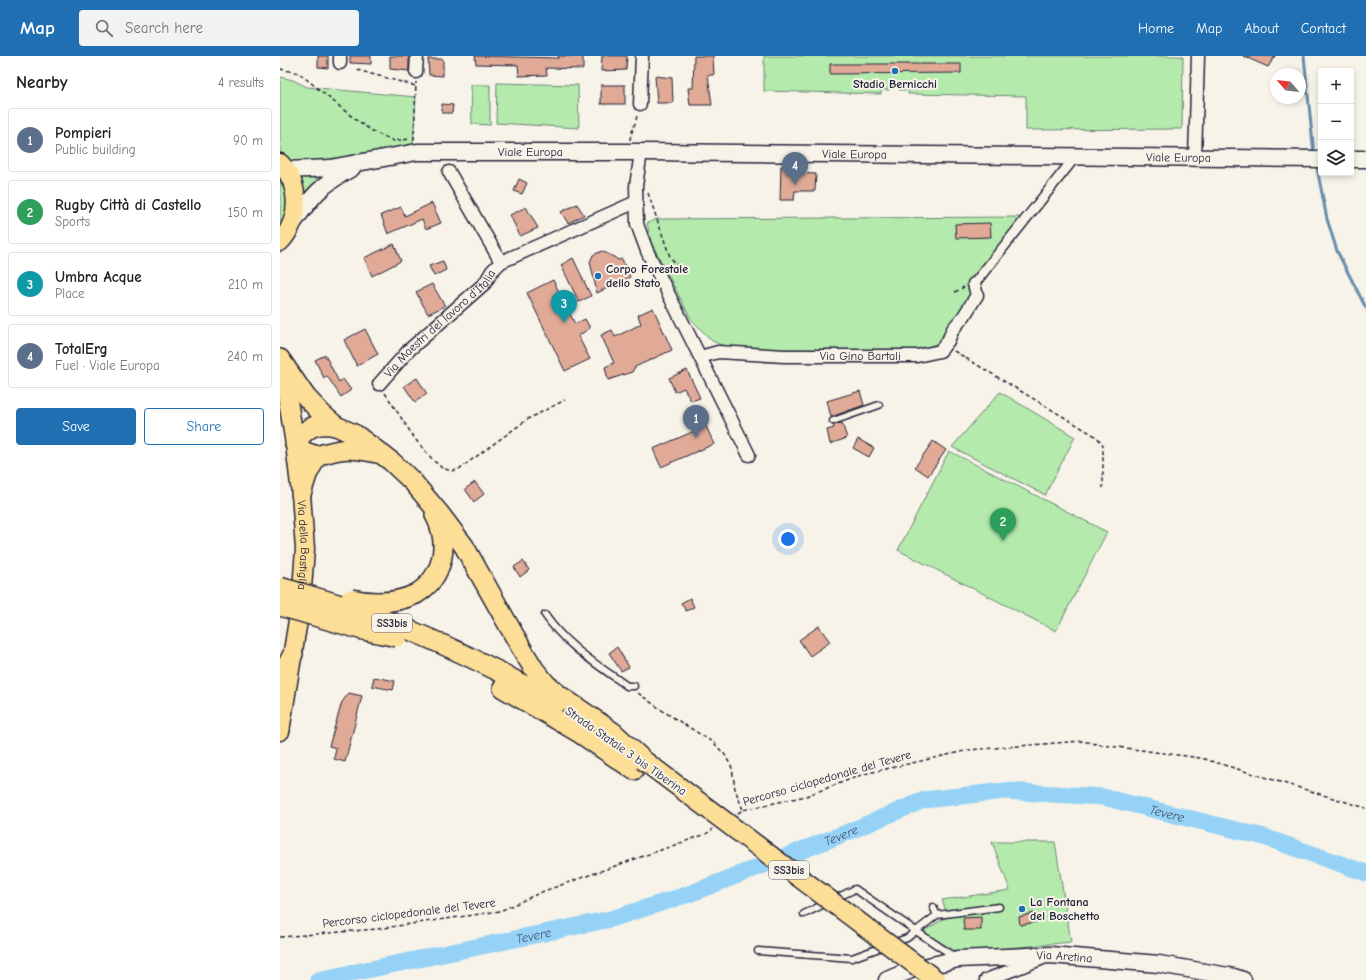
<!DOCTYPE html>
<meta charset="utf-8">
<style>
:root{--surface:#fff;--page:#f2f2f2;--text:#222;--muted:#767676;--line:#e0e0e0;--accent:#1f6fb2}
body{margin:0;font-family:"Comic Neue",sans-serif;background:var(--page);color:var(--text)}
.controls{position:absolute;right:12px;top:12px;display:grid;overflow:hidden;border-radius:4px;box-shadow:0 2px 6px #0003}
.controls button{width:36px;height:36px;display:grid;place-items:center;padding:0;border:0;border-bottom:1px solid var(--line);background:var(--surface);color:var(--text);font:20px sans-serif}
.compass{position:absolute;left:990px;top:12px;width:36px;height:36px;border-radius:50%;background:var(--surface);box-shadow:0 2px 6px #0003;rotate:298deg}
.you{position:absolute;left:508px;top:483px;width:14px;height:14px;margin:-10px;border:3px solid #fff;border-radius:50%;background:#1a73e8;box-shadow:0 0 0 6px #1a73e833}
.badge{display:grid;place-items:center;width:26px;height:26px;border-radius:50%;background:var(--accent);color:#fff;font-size:13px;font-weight:700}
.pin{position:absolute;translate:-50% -33px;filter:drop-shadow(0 1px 2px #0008)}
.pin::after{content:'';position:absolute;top:21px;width:14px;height:12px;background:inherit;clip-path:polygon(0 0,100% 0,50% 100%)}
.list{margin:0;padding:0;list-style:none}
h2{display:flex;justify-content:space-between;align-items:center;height:52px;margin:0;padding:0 16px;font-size:17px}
h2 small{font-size:13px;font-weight:400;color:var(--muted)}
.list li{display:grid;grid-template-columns:26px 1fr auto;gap:12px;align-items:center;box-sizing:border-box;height:64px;margin:0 8px 8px;padding:0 8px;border:1px solid var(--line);border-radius:4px}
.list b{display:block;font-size:15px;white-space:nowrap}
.list p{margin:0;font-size:13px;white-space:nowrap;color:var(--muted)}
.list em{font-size:13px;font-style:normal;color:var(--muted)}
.actions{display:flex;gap:8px;padding:12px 16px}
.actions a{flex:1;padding:9px 0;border:1px solid var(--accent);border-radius:4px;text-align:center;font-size:14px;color:var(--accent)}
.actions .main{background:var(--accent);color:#fff}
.icon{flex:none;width:22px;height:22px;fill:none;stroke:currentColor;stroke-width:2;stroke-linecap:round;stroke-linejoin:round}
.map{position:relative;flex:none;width:1086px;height:924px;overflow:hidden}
header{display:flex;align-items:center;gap:24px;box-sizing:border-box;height:56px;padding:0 20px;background:var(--accent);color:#fff}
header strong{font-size:19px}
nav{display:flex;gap:22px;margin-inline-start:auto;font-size:14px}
.search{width:280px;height:36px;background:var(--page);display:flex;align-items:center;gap:10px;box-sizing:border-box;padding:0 14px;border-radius:4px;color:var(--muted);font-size:15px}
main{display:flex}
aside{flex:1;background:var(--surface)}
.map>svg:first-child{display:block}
.green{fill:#b4eaac;stroke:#6b8674}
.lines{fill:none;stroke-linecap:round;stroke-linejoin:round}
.stream{stroke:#678cab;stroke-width:3}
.river{stroke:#95d2f6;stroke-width:17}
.building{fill:#e0aa97;stroke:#22223b}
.service-casing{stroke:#22223b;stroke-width:9}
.pedestrian-casing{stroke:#22223b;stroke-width:12}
.minor-casing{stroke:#22223b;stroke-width:15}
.secondary-casing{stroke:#22223b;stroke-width:19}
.primary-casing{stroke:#22223b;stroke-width:21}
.trunk-casing{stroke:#22223b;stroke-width:22}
.path{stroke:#22223b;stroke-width:1.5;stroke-dasharray:4 3;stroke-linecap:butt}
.service{stroke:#f7f3e8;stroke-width:6}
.pedestrian{stroke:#f7f3e8;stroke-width:9}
.minor{stroke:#f7f3e8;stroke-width:12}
.secondary{stroke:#f7f3e8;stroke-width:16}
.primary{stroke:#fdde96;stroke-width:18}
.trunk{stroke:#fdde96;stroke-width:19}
.trunk-bridge-casing{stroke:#22223b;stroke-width:22;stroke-linecap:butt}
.trunk-bridge{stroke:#fdde96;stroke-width:19}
.poi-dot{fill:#1f6fb2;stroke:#f7f3e8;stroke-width:1.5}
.labels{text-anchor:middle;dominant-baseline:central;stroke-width:4;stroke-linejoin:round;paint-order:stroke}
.shield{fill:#f7f3e8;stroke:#62616f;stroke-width:1}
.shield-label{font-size:11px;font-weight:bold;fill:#22223b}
.poi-label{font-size:12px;font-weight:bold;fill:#22223b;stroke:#f7f3e8;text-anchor:start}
.street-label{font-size:12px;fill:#22223b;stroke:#f7f3e8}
.water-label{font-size:13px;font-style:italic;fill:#445773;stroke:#f7f3e8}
</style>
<header>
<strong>Map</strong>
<div class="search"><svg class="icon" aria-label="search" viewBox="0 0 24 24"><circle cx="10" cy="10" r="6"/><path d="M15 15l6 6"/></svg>Search here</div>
<nav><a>Home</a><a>Map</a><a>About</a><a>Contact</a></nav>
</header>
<main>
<aside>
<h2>Nearby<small>4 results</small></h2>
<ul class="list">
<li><span class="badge" style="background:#5c6f8a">1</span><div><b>Pompieri</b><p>Public building</p></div><em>90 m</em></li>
<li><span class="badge" style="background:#2e9e5b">2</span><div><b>Rugby Città di Castello</b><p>Sports</p></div><em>150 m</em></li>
<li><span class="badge" style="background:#0f9aa8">3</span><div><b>Umbra Acque</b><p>Place</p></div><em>210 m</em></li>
<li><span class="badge" style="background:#5c6f8a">4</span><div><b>TotalErg</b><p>Fuel · Viale Europa</p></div><em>240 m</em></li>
</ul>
<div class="actions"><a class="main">Save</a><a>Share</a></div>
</aside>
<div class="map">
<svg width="1086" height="924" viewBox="0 0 1086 924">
<rect width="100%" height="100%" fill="#f7f3e8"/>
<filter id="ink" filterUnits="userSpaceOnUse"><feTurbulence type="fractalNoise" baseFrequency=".025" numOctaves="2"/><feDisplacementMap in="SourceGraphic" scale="8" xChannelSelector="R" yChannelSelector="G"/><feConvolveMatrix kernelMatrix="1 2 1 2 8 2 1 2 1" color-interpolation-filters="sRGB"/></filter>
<g filter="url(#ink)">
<g class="green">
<path d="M484,0H903L902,73L746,74V40L628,38V34H619V31L609,30V34H601V38L484,35Z"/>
<path d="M0,21L13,24L27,31L136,41L133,89L74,101L20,108L12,106L0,95Z"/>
<path d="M217,27L298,29L299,72L216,67Z"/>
<path d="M191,29H210V69L192,68Z"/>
<path d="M17,116L53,117L23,143Z"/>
<path d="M0,121C7,136 10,154 0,169Z"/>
<path d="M743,161L665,280L656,288L639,294L464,293L444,290L432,285L411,263L371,186L367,167L377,163Z"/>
<path d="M720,336L795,381L765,439L672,391Z"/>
<path d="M669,395L827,476L776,575L618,494Z"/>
<path d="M712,786H775L791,886L679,897L642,876L668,860L662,844L730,834Z"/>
</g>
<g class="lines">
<g class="stream">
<path d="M1024,0L1034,98"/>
<path d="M1036,107L1047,163L1057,195L1086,252"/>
</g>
<path class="river" id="s1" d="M38,924L331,863L409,838L561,779L644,744L725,735L823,741L984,781L1086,817"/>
</g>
<g class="building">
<path d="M38,0H48V12L38,11Z"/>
<path d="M70,0H91V8L70,7Z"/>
<path d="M110,0H129V15L110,13Z"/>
<path d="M195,0L279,2L278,0H303V13L266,12L267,19L239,20L238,9L196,8Z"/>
<path d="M322,0H347L346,14L321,15Z"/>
<path d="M414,0H433L434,19H428L432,49H410L408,32H413Z"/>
<path d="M963,0H995L988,11Z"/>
<path d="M148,3H163V20L149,19Z"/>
<path d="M550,8H681V17L550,18Z"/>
<path d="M375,20L392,22L393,47H377Z"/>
<rect x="321" y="29" width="24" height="19"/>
<path d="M162,48L173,49L172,57H162Z"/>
<path d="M501,110L514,111V117L536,118L535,135H515L514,144H500Z"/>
<path d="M239,123L247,127L242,138L234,135Z"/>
<path d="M152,147L161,167L146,173L142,163L108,178L101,159L121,151L125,160Z"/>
<path d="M297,148L304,159L288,167L281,156Z"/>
<path d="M246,151L258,172L240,180L230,159Z"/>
<path d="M710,167L711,181L676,182L675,168Z"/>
<path d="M114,188L121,205L92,220L84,202Z"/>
<path d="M322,195L334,201L338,204L342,203L350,221L317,237L310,206L313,199Z"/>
<path d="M293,202L311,240L299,246L281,209Z"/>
<path d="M163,205L166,214L154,220L149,210Z"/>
<path d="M273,224L295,268L305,263L310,272L298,280L310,303L285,315L247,237Z"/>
<path d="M152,228L165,250L148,258L136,236Z"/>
<path d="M373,252L392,294L355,311L352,316L328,324L325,311L334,307L321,279L332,274L335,281L361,268L358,259Z"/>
<path d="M85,273L98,298L77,310L64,284Z"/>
<path d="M45,299L59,326L63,323L71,334L61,341L47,320L44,322L35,304Z"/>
<path d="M407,314L420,342L411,345L404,332L395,336L389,322Z"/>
<path d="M137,322L147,338L135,346L124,330Z"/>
<path d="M580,335L584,349L551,361L547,345Z"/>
<path d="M562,367L567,382L550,388L547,374L554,372L553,369Z"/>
<path d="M426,370L434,388L381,411L373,393Z"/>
<path d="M578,383L594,392L589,401L573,392Z"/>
<path d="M653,385L666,394L648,420L635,411Z"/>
<path d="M195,426L204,438L194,446L185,433Z"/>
<path d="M243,505L249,514L240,521L234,511Z"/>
<path d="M410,542L414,551L406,555L401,547Z"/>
<path d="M539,570L550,586L530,600L519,584Z"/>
<path d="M337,591L349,611L341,615L329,597Z"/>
<path d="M94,621L115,625L113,634L92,630Z"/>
<path d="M69,637L82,640L65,706L54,703L56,692L49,690L62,646Z"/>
<path d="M754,857L756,866L740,869L739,861Z"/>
<path d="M701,861V874H684L683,862Z"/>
</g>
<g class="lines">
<defs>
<g id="service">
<path d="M553,365L599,349"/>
<path d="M265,559C286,590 318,609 347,630H354"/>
<path d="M653,851L657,859"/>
<path d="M478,895L572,902L627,882L636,875L575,833L524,858"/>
<path d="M675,901L636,875L657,859L719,851"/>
</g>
<path id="pedestrian" d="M694,228L796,100"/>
<g id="minor">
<path d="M60,7V0"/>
<path d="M136,16L137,0"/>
<path d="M360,48L362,0"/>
<path d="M361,96L356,130L357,168L367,195L469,399"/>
<path d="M915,102L918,0"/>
<path d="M169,116L221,206"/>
<path id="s2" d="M420,301L438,296L504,300H637L660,295L668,285L673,273L684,260L697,239L694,228"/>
<path id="s3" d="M99,328L129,294L205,227L212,215L221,206L356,146"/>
<path d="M706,924L761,903"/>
</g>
<g id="secondary">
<path d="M1071,103H1086"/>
<path id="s4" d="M7,114L50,112L137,96H361L1041,103"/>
<path d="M13,167C33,139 41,129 72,112"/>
<path id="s5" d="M607,924L631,914L678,903L770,899L879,908L954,921L963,924"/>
</g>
<g id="primary">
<path d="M0,107C21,129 21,163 0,186"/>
<path id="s6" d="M0,304L4,320L15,388L21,438L25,493L21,546L0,675"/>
</g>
<g id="trunk">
<path d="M0,303L26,341L42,358L56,370L76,379L112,406L133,426L159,457L184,490L243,595L254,613L266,628L279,639L333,676L363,704"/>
<path d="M37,400L25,396L15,388C26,371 36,366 56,370"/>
<path d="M21,438L27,419L37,400C61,392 72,391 97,397"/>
<path d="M136,538C164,521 170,487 155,459"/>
<path d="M220,616L276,647"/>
<path d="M0,623L13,598"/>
<path d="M223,632L298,676L354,714"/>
<path d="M0,673V674"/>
</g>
</defs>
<use href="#service" class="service-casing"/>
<use href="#pedestrian" class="pedestrian-casing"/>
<use href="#minor" class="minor-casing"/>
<use href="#secondary" class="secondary-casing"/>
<use href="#primary" class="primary-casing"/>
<use href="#trunk" class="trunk-casing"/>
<g class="path">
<path d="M0,13L19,17L76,64L92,75L114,85L129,83"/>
<path d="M77,14L136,30"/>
<path d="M133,83H134L136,26"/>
<path d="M350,84C351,75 356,68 357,59"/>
<path d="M368,137L390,201L401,213"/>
<path d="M675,236L684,231"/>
<path d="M674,295L817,381L823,389V432"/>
<path d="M105,337L135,383L153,404L162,412L172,415L179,413L248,363L285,344"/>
<path d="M358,637L383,655L434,687L445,699L452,712L455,733L463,754"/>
<path d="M458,757L463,754L526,740L584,718L689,694L801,685L822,689L921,702L1086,752"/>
<path d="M0,881L97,873L220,855L264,835L426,778L433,773"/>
</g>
<use href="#service" class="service"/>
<use href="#pedestrian" class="pedestrian"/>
<use href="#minor" class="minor"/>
<use href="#secondary" class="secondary"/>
<use href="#primary" class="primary"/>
<use href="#trunk" class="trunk"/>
<defs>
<g id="trunk-bridge">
<path d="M0,531C30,540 61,548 91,559C135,575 178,595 220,616"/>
<path d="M71,543C94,548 115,548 136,538"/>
<path d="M0,550L83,574L117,581"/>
<path d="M363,704L656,924"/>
</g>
</defs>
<use href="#trunk-bridge" class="trunk-bridge-casing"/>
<use href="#trunk-bridge" class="trunk-bridge"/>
</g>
</g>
<g class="poi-dot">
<circle cx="615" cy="15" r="4"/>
<circle cx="318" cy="220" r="4"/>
<circle cx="742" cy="853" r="4"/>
</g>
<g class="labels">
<g class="shield">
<rect x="92" y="558" width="40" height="18" rx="3"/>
<rect x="489" y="805" width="40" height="18" rx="3"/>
</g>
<g class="shield-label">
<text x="112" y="567">SS3bis</text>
<text x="509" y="814">SS3bis</text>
</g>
<g class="poi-label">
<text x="615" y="28" text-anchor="middle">Stadio Bernicchi</text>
<text x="326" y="213">Corpo Forestale<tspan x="326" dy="14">dello Stato</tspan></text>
<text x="750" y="846">La Fontana<tspan x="750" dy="14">del Boschetto</tspan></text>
</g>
<g class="street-label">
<text stroke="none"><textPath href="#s4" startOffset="245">Viale Europa</textPath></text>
<text stroke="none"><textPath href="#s4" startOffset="569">Viale Europa</textPath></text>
<text stroke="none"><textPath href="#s4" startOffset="893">Viale Europa</textPath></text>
<text stroke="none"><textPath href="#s3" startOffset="86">Via Maestri del lavoro d'Italia</textPath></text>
<text stroke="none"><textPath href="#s2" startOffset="161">Via Gino Bartali</textPath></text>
<text stroke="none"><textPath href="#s6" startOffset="187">Via della Bastiglia</textPath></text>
<text transform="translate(346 695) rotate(35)">Strada Statale 3 bis Tiberina</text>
<text transform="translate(547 722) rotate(-16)">Percorso ciclopedonale del Tevere</text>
<text transform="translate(129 857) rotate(-7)">Percorso ciclopedonale del Tevere</text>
<text stroke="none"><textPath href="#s5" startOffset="181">Via Aretina</textPath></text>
</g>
<g class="water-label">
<text stroke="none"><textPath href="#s1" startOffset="880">Tevere</textPath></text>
<text stroke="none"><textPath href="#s1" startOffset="544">Tevere</textPath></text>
<text stroke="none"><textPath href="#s1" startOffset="220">Tevere</textPath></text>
</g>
</g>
</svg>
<div class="controls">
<button>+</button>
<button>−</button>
<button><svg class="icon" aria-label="layers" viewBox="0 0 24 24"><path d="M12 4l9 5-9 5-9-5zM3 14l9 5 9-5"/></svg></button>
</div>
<svg class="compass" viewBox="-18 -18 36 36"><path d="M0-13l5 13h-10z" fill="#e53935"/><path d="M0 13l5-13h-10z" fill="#767676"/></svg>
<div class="you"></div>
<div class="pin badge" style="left:416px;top:382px;background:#5c6f8a">1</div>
<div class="pin badge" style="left:723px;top:485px;background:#2e9e5b">2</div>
<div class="pin badge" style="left:284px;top:267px;background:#0f9aa8">3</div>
<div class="pin badge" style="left:515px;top:129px;background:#5c6f8a">4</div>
</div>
</main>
